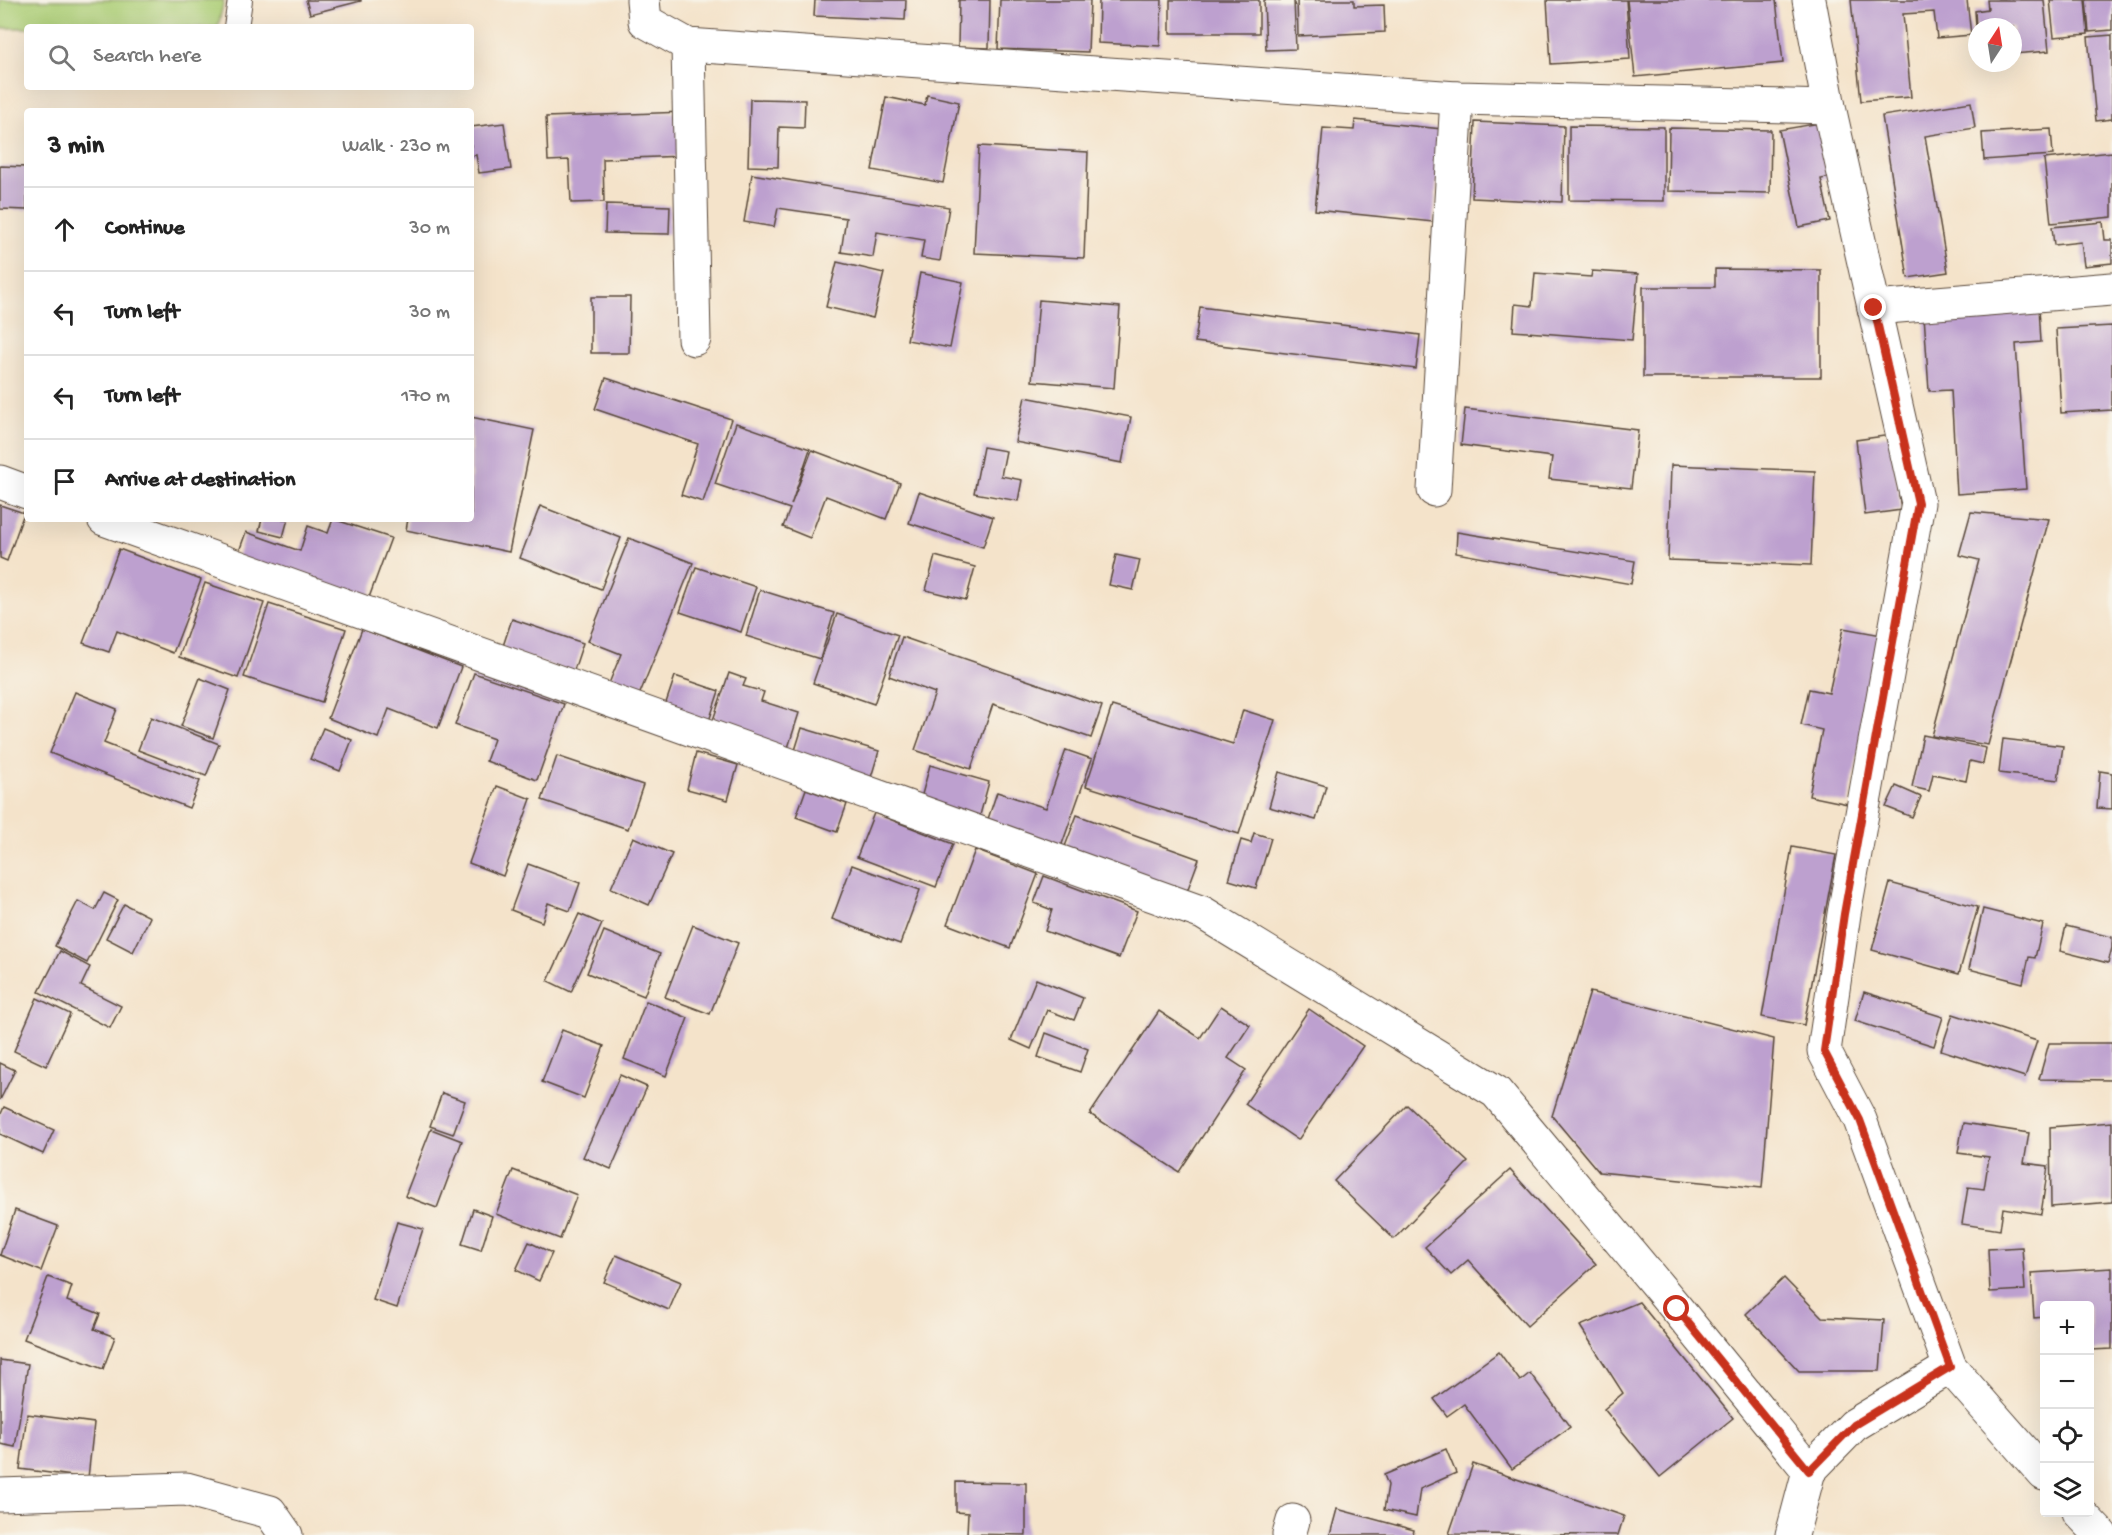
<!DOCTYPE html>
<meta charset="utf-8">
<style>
:root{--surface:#fff;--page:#f2f2f2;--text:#222;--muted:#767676;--line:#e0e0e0}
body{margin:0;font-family:"Gochi Hand",sans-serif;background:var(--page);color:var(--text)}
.controls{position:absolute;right:18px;bottom:18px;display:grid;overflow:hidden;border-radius:6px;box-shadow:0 6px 24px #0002}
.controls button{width:54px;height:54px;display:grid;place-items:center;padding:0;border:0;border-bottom:2px solid var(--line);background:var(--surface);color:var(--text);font:30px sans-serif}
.compass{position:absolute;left:1968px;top:18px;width:54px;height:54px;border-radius:50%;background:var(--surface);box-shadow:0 6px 24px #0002;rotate:12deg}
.stop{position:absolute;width:18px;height:18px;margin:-14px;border:4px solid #c8321e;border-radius:50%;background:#fff}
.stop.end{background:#c8321e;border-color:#fff;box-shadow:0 2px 6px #0008}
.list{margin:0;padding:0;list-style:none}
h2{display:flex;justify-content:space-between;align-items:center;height:78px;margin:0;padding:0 24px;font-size:26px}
h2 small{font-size:20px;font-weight:400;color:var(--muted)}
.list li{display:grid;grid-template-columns:39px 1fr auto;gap:18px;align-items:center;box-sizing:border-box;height:84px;padding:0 24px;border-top:2px solid var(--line)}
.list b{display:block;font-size:22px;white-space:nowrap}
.list em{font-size:20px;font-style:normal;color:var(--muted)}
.icon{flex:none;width:33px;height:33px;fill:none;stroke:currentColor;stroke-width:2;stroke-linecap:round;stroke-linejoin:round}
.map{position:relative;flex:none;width:2112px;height:1535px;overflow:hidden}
.search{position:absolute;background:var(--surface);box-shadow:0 6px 24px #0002;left:24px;top:24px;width:450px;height:66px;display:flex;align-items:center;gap:15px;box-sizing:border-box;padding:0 21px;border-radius:6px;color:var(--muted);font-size:22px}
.panel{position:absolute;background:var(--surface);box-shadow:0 6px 24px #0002;left:24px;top:108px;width:450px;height:414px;border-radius:6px}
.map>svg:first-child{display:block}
.green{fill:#acce76;stroke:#747c4a;stroke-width:1.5}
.building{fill:#bda0cf}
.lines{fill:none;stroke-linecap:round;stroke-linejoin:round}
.lane-casing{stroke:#574638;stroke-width:26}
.street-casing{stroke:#574638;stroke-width:35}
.secondary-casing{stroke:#574638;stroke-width:35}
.lane{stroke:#fff;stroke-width:24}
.street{stroke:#fff;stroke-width:33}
.secondary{stroke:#fff;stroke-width:33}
.route{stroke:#c8321e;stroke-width:8}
</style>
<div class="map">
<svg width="2112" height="1535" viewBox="0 0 2112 1535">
<rect width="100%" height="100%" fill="#f7f3e8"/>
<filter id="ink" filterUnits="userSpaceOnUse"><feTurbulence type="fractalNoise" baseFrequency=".0167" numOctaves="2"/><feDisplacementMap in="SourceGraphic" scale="12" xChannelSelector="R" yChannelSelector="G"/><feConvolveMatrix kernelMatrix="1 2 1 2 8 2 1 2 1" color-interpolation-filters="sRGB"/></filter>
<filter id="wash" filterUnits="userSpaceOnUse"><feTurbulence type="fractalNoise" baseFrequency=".008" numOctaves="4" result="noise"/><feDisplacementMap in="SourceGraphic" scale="24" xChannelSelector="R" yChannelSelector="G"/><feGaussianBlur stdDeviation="1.35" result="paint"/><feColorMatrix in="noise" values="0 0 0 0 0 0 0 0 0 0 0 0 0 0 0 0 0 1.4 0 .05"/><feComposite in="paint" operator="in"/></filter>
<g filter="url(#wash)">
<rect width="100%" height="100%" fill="#f4e3ca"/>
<path class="green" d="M0,0H224L218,27L27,28H0Z"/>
<g id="blocks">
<g class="building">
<path d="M306,0H361V1L310,14Z"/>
<path d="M815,0H906L905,20L814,16Z"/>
<path d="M959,0H990L989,48L958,47Z"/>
<path d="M1000,0H1090L1088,52L998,49Z"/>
<path d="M1099,0H1162L1160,46L1098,43Z"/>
<rect x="1170" y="0" width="89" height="33"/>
<path d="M1264,0H1294L1296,49L1266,50Z"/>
<path d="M1297,0H1354V6L1384,5L1385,32L1298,36Z"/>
<path d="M1547,0H1626L1630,59L1551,64Z"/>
<path d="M1627,0H1776L1783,63L1635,77Z"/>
<path d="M1851,0H1967L1971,35L1937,38L1934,12L1903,14L1911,97L1861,101Z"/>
<path d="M1987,0H2044L2049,51L2013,54V27H1976L1975,11L1988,9Z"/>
<path d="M2050,0H2085L2088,34L2054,37Z"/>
<path d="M2086,0H2112V30L2089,32Z"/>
<path d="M2112,35V119L2096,121L2088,37Z"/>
<path d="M927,95L959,102L943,183L872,170L886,97L925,105Z"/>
<path d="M750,99L805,100L804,128L779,127L778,167L748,166Z"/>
<path d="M1971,102L1975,128L1925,136L1948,272L1908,278L1882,116Z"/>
<path d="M684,112L685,156L603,159L604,202L571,203L569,160L548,161L546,117Z"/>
<path d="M1355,120L1442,129L1433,222L1315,210L1323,128L1354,130Z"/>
<path d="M1475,122L1564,126L1562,202L1472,198Z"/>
<path d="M504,123L511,169L479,173L476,155L471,156V127Z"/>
<path d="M1820,123L1832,177L1821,179L1830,221L1799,227L1779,130Z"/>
<path d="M1569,126L1664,127V201L1569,200Z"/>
<path d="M1669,128L1771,130L1770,193L1668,191Z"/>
<path d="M2051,129L2053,155L1984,160L1982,133Z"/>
<path d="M979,146L1088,152L1084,258L974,253Z"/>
<path d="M2112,152V217L2051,223L2044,159Z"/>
<path d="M0,166L27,167V210L0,209Z"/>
<path d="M752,174L949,207L940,261L921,258L924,240L877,232L873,257L841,252L846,218L778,208L774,227L744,222Z"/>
<path d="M606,204L670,206L669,234L605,233Z"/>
<path d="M2103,222L2105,240H2112V263L2084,266L2081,242L2054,245L2052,227Z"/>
<path d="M837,262L884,273L873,318L826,307Z"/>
<path d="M1715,269L1821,270V377H1643V287H1715Z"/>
<path d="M1592,271L1638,274L1632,340L1513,331L1515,304L1532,306L1535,273L1591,277Z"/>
<path d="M920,273L963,282L950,348L907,340Z"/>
<path d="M591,297H630L629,353H591Z"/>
<path d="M1039,300L1120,307L1114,388L1032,381Z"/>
<path d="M1200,307L1420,335L1416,369L1195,342Z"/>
<path d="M2039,307L2041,342L2016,344L2026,489L1957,494L1951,390L1929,391L1924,315Z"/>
<path d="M2112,326V410L2061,413L2056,329Z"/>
<path d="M606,378L731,419L703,502L681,495L698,444L595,409Z"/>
<path d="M1025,397L1131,417L1122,463L1015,442Z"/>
<path d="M1465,409L1638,430L1631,488L1549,479L1552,457L1461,445Z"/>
<path d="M471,417L534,430L509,552L406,530L408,519H471Z"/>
<path d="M736,423L810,449L791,505L812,450L900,483L886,519L826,496L810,538L783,527L790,509L715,484Z"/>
<path d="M1891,435L1901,510L1865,515L1856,440Z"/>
<path d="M983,447L1006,451L1001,476L1022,480L1018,501L974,493Z"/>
<path d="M1671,465L1815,471L1811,565L1668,560Z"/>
<path d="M919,492L993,517L983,547L909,523Z"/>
<path d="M0,505L24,513L7,561L0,558Z"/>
<path d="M540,506L621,538L601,589L520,558Z"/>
<path d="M1971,512L2049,519L1988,745L1932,736L1979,560L1959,555Z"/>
<path d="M262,519H288L283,537L259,531Z"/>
<path d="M333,519L391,538L367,603L237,557L246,532L300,551L308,526L328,533Z"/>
<path d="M1457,532L1635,561L1631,584L1456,553Z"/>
<path d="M629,538L693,563L638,698L608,686L621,654L588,641Z"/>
<path d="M119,549L201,580L173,653L117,631L109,652L83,643Z"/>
<path d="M1116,555L1140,560L1133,590L1109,585Z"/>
<path d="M935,556L975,567L966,600L926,590Z"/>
<path d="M696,567L756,587L741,632L680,612Z"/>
<path d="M205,583L264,603L238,678L179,657Z"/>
<path d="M760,590L834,613L820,659L746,636Z"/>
<path d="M269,604L346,629L322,702L244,677Z"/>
<path d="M837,614L898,635L874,704L813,683Z"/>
<path d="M512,619L583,643L573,673L502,649Z"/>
<path d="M1843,628L1882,635L1848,804L1809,796L1822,730L1801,725L1809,689L1829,693Z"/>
<path d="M362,629L461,667L438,728L389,709L378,738L328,718Z"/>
<path d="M902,637L1102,706L1091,738L993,704L971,769L915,750L935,693L889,676Z"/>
<path d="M474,673L564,704L537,780L486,761L494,739L455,725Z"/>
<path d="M729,673L746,679L743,686L764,692L761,701L799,713L787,751L711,726Z"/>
<path d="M675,676L719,691L708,724L664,709Z"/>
<path d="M200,678L230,690L213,738L181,726Z"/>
<path d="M75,692L117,709L104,743L200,781L189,808L50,753Z"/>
<path d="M1112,706L1233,744L1243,710L1275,720L1239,834L1086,786Z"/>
<path d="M151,717L219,744L206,776L138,750Z"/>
<path d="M323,728L352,740L340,771L310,759Z"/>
<path d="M802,728L879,751L869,784L792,760Z"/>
<path d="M1923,735L1986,748L1983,764L1970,761L1966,781L1933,774L1929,791L1912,787Z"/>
<path d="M2003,739L2063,746L2058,780L1999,773Z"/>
<path d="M1066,750L1092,759L1061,847L987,822L997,792L1046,808Z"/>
<path d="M696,753L738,765L728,800L687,789Z"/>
<path d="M557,756L643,785L628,829L542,800Z"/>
<path d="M930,765L989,782L979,819L920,802Z"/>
<path d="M2100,771L2112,773V809L2097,808Z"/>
<path d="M1279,772L1326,786L1316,820L1269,807Z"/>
<path d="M497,786L531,799L503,876L469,863Z"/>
<path d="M1896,786L1921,797L1912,817L1886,807Z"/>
<path d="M806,789L847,804L837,832L796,817Z"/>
<path d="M874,813L953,844L936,887L857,857Z"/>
<path d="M1077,815L1199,859L1186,894L1064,849Z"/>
<path d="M1254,833L1271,838L1256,888L1229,880L1241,840L1251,843Z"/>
<path d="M633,837L672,854L649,905L611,888Z"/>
<path d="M1792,847L1836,855L1804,1025L1762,1017Z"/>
<path d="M975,850L1038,874L1010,948L947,924Z"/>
<path d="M528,864L580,883L570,911L548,903L542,922L511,910Z"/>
<path d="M852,865L920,890L900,944L832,919Z"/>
<path d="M1044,876L1137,911L1119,958L1045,931L1052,910L1034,903Z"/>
<path d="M1890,883L1978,907L1959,974L1872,950Z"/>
<path d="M104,893L118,900L87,963L55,946L78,901L95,910Z"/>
<path d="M124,904L150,917L133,952L106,938Z"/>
<path d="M1983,909L2043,924L2035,958L2029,957L2023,983L1969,969Z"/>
<path d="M579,914L602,924L571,992L548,981Z"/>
<path d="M693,925L738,943L710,1014L665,997Z"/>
<path d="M2066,926L2112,937V948L2108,963L2060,951Z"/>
<path d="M604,931L660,954L644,996L587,973Z"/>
<path d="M60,951L90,967L81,986L121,1006L110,1028L39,992Z"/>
<path d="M1036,979L1083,998L1074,1020L1047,1010L1031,1049L1011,1040Z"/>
<path d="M1590,992L1774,1039L1762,1188L1599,1172L1552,1116Z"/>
<path d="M1864,992L1943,1017L1934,1046L1855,1021Z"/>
<path d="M37,998L70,1014L46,1066L14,1051Z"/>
<path d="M646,1001L688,1018L666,1076L624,1059Z"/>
<path d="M1221,1006L1250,1025L1228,1058L1246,1070L1179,1172L1090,1114L1159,1011L1200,1038Z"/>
<path d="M1309,1009L1363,1046L1298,1140L1245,1104Z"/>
<path d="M1953,1014L2037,1041L2025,1077L1941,1050Z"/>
<path d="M562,1030L604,1046L584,1098L542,1082Z"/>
<path d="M1046,1033L1088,1049L1080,1072L1038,1057Z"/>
<path d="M2049,1043H2112V1080L2039,1079Z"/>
<path d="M0,1063L15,1070L0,1100Z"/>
<path d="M620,1075L647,1087L611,1169L583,1157Z"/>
<path d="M442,1093L465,1101L453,1134L430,1126Z"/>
<path d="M1407,1105L1468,1162L1394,1239L1334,1181Z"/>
<path d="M4,1107L54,1130L43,1154L0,1134V1116Z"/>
<path d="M2112,1122V1202L2051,1207L2050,1127Z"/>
<path d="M1963,1123L2029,1133L2024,1163L2048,1166L2041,1214L2003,1208L2000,1230L1962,1224L1968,1187L1984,1189L1989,1157L1958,1153Z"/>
<path d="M431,1129L462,1141L437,1208L405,1196Z"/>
<path d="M513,1170L577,1195L560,1239L496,1214Z"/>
<path d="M1510,1170L1596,1264L1527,1326L1468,1260L1451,1275L1425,1247Z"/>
<path d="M473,1209L492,1216L481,1250L462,1244Z"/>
<path d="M15,1210L58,1226L41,1271L0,1255Z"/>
<path d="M397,1222L423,1229L397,1308L373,1300Z"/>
<path d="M529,1242L552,1253L539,1281L516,1270Z"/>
<path d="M2022,1247L2025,1290L1990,1292L1988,1249Z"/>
<path d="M616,1255L681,1282L669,1310L604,1282Z"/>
<path d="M2112,1268V1349L2091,1350L2090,1306H2044V1317L2034,1318L2031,1273Z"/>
<path d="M48,1277L72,1286L67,1301L100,1314L94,1329L115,1337L103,1369L24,1339Z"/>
<path d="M1784,1278L1822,1317L1884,1320L1880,1371H1799L1746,1314Z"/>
<path d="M1639,1302L1733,1418L1660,1477L1604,1409L1623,1393L1580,1326Z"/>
<path d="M1499,1352L1520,1381L1530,1373L1570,1427L1512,1469L1464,1404L1447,1416L1434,1399Z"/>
<path d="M0,1360L28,1364L15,1447L0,1444Z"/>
<path d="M27,1414L94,1423L88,1478L20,1469Z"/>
<path d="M1446,1449L1456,1473L1420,1489L1416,1517L1384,1510L1388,1485L1384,1475Z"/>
<path d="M1473,1464L1624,1516L1618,1535L1449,1534Z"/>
<path d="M956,1482L1026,1483V1535L967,1534L968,1513L956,1512Z"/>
<path d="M1337,1509L1414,1530L1413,1535H1330Z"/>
</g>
</g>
</g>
<g filter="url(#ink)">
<use href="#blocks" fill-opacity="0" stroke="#574638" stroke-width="1.5"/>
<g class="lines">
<defs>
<path id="lane" d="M236,27L240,0"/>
<g id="street">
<path d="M643,0L645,21L688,45L1457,98L1829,107"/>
<path d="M688,45L694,339"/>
<path d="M1874,308L2112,289"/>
<path d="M0,482L27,492"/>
<path d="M1434,490L1457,98"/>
<path d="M104,519L1203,913L1496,1092L1677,1309L1809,1471L1854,1425L1950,1367"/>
<path d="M0,1495L186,1489L270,1512L286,1535"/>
<path d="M1289,1535L1293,1521"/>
<path d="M1792,1535L1809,1471"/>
</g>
<g id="secondary">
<path d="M1809,0L1829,107L1918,503L1844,914L1824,1051L1860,1120L1950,1367L2044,1474"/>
<path d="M2079,1512L2101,1535"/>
</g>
</defs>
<use href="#lane" class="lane-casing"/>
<use href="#street" class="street-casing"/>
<use href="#secondary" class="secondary-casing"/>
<use href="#lane" class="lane"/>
<use href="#street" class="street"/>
<use href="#secondary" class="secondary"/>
</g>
</g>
<g class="lines" filter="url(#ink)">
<path class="route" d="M1677,1309L1809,1471L1854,1425L1950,1367L1860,1120L1824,1051L1844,914L1918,503L1874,308"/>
</g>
</svg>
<div class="controls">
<button>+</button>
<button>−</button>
<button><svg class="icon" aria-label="locate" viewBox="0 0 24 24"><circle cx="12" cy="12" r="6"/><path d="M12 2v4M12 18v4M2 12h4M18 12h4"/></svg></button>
<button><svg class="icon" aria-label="layers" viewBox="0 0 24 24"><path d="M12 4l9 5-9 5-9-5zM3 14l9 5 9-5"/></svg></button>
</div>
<svg class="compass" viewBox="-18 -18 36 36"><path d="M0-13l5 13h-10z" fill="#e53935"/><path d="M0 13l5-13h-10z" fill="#767676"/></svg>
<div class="stop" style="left:1677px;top:1309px"></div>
<div class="stop end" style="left:1874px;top:308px"></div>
<div class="search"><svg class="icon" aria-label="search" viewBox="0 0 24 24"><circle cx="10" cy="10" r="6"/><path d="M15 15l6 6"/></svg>Search here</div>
<section class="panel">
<h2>3 min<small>Walk · 230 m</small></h2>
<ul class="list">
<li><svg class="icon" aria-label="ahead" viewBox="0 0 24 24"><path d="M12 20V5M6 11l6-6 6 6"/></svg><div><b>Continue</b></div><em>30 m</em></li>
<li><svg class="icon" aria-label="left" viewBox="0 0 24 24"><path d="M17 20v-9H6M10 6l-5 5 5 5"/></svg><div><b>Turn left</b></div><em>30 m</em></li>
<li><svg class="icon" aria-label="left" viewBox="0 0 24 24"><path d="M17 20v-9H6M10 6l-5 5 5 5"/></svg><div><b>Turn left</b></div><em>170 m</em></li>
<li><svg class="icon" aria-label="arrive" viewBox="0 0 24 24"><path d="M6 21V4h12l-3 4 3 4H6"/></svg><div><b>Arrive at destination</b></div></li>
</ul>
</section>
</div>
